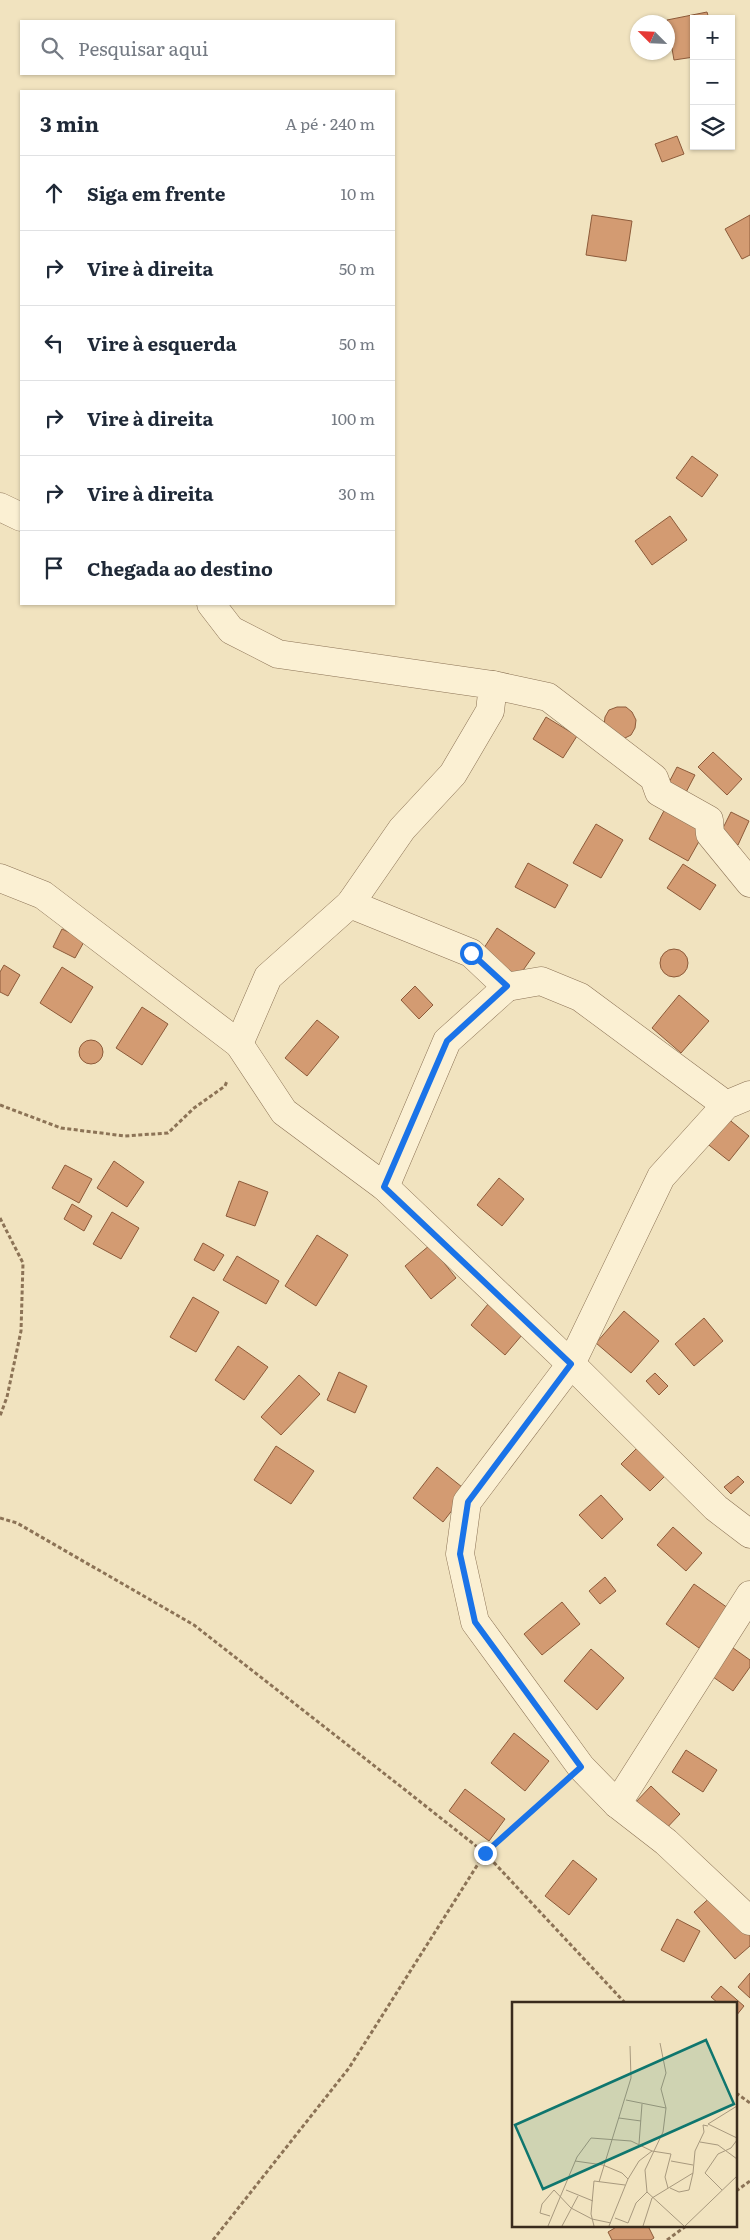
<!DOCTYPE html>
<html lang="pt">
<meta charset="utf-8">
<style>
:root{--surface:#fff;--page:#f2f2f3;--text:#1f2937;--muted:#747a83;--line:#e0e1e3}
body{margin:0;font-family:Literata,serif;background:var(--page);color:var(--text)}
.controls{position:absolute;right:15px;top:15px;display:grid;overflow:hidden;border-radius:0px;box-shadow:0 1px 4px #0004}
.controls button{width:45px;height:45px;display:grid;place-items:center;padding:0;border:0;border-bottom:1px solid var(--line);background:var(--surface);color:var(--text);font:25px sans-serif}
.compass{position:absolute;left:630px;top:15px;width:45px;height:45px;border-radius:50%;background:var(--surface);box-shadow:0 1px 4px #0004;rotate:294deg}
.stop{position:absolute;width:15px;height:15px;margin:-11px;border:4px solid #1a73e8;border-radius:50%;background:#fff}
.stop.end{background:#1a73e8;border-color:#fff;box-shadow:0 1px 5px #0008}
.list{margin:0;padding:0;list-style:none}
h2{display:flex;justify-content:space-between;align-items:center;height:65px;margin:0;padding:0 20px;font-size:21px}
h2 small{font-size:16px;font-weight:400;color:var(--muted)}
.list li{display:grid;grid-template-columns:32px 1fr auto;gap:15px;align-items:center;box-sizing:border-box;height:75px;padding:0 20px;border-top:1px solid var(--line)}
.list b{display:block;font-size:19px;white-space:nowrap}
.list em{font-size:16px;font-style:normal;color:var(--muted)}
.icon{flex:none;width:28px;height:28px;fill:none;stroke:currentColor;stroke-width:2;stroke-linecap:round;stroke-linejoin:round}
.map{position:relative;flex:none;width:750px;height:2240px;overflow:hidden}
.search{position:absolute;background:var(--surface);box-shadow:0 1px 4px #0004;left:20px;top:20px;width:375px;height:55px;display:flex;align-items:center;gap:12px;box-sizing:border-box;padding:0 18px;border-radius:0px;color:var(--muted);font-size:19px}
.panel{position:absolute;background:var(--surface);box-shadow:0 1px 4px #0004;left:20px;top:90px;width:375px;height:515px;border-radius:0px}
.map>svg:first-child{display:block}
.building{fill:#d39b72;stroke:#8d5b3a}
.lines{fill:none;stroke-linecap:round;stroke-linejoin:round}
.minor-casing{stroke:#8c7356;stroke-width:29}
.path{stroke:#8c7356;stroke-width:3;stroke-dasharray:4 2.5;stroke-linecap:butt}
.minor{stroke:#fbf0d3;stroke-width:28}
.route{stroke:#1a73e8;stroke-width:6}
.inset-road{fill:none;stroke:#a8997e;stroke-width:1}
.view{fill:#0f766e;fill-opacity:0.15;stroke:#0f766e;stroke-width:2.5}
.inset-edge{fill:none;stroke:#3a2b1c;stroke-width:2.5}
</style>
<div class="map">
<svg width="750" height="2240" viewBox="0 0 750 2240">
<rect width="100%" height="100%" fill="#f1e3bf"/>
<g class="building">
<path d="M707,12L709,19H694V57L674,60L667,20Z"/>
<path d="M677,136L684,154L662,162L655,144Z"/>
<path d="M592,215L632,221L626,261L586,255Z"/>
<path d="M750,215V255L742,259L725,229Z"/>
<path d="M692,456L718,475L702,497L676,478Z"/>
<path d="M670,516L687,540L652,565L635,541Z"/>
<path d="M617,707H626L632,712L636,720L635,728L631,735L623,739L604,726L605,717L609,710Z"/>
<path d="M546,717L577,736L563,758L533,739Z"/>
<path d="M713,752L742,779L727,795L698,767Z"/>
<path d="M677,767L695,775L682,800L664,792Z"/>
<path d="M666,807L706,829L688,861L649,839Z"/>
<path d="M731,812L749,821L738,845L719,836Z"/>
<path d="M596,824L623,840L601,878L573,863Z"/>
<path d="M528,863L568,885L555,908L515,887Z"/>
<path d="M683,864L716,885L700,910L667,888Z"/>
<path d="M497,928L535,953L517,979L480,954Z"/>
<path d="M62,929L85,940L75,958L53,947Z"/>
<circle cx="674" cy="963" r="14"/>
<path d="M4,965L20,975L8,996L0,992V972Z"/>
<path d="M62,967L93,987L71,1023L40,1003Z"/>
<path d="M415,986L433,1005L419,1019L401,1000Z"/>
<path d="M679,995L709,1021L681,1053L652,1028Z"/>
<path d="M142,1007L168,1024L142,1065L116,1048Z"/>
<path d="M317,1020L339,1037L307,1076L285,1058Z"/>
<circle cx="91" cy="1052" r="12"/>
<path d="M726,1117L749,1136L729,1161L705,1142Z"/>
<path d="M114,1161L144,1182L127,1207L97,1188Z"/>
<path d="M65,1165L92,1179L79,1203L52,1188Z"/>
<path d="M499,1178L524,1199L502,1226L477,1205Z"/>
<path d="M239,1181L268,1192L255,1226L226,1216Z"/>
<path d="M72,1204L92,1216L84,1231L64,1219Z"/>
<path d="M112,1212L139,1228L121,1259L93,1244Z"/>
<path d="M317,1235L348,1255L316,1306L285,1286Z"/>
<path d="M203,1243L224,1255L214,1271L194,1260Z"/>
<path d="M430,1245L456,1278L431,1299L405,1266Z"/>
<path d="M237,1256L279,1281L266,1304L223,1280Z"/>
<path d="M193,1297L219,1312L196,1352L170,1337Z"/>
<path d="M493,1298L528,1328L505,1355L471,1325Z"/>
<path d="M624,1311L659,1341L631,1373L596,1343Z"/>
<path d="M704,1318L723,1341L694,1366L675,1344Z"/>
<path d="M238,1346L268,1367L244,1400L215,1380Z"/>
<path d="M339,1372L367,1386L355,1413L327,1400Z"/>
<path d="M655,1373L668,1386L659,1395L646,1381Z"/>
<path d="M299,1375L320,1394L281,1435L261,1417Z"/>
<path d="M640,1445L669,1472L650,1491L621,1464Z"/>
<path d="M276,1446L314,1471L291,1504L254,1480Z"/>
<path d="M437,1467L467,1491L443,1522L413,1498Z"/>
<path d="M738,1476L744,1482L731,1494L724,1487Z"/>
<path d="M601,1495L623,1519L602,1539L579,1515Z"/>
<path d="M673,1527L702,1553L686,1571L657,1545Z"/>
<path d="M605,1577L616,1591L600,1604L589,1591Z"/>
<path d="M694,1584L728,1608L699,1648L666,1624Z"/>
<path d="M562,1602L580,1624L542,1655L524,1634Z"/>
<path d="M726,1643L750,1660V1667L733,1691L706,1672Z"/>
<path d="M591,1649L624,1678L597,1710L564,1681Z"/>
<path d="M514,1733L549,1761L525,1791L491,1763Z"/>
<path d="M686,1750L717,1770L703,1792L672,1772Z"/>
<path d="M651,1786L680,1814L662,1833L633,1805Z"/>
<path d="M465,1789L505,1819L489,1841L449,1811Z"/>
<path d="M573,1860L597,1879L569,1915L545,1896Z"/>
<path d="M714,1894L750,1935V1946L735,1959L694,1912Z"/>
<path d="M677,1919L700,1931L684,1962L661,1950Z"/>
<path d="M750,1973V1998L738,1987Z"/>
<path d="M721,1986L744,2006L736,2016V2004H719L711,1997Z"/>
<path d="M618,2226H648L654,2238L651,2240H612L608,2232Z"/>
</g>
<g class="lines">
<defs>
<g id="minor">
<path d="M0,507L21,517"/>
<path d="M211,604L231,630L278,654L493,685L490,711L453,774L402,829L350,904L268,977L239,1044"/>
<path d="M493,685L548,697L654,778L659,792L709,820L710,834L750,883"/>
<path d="M0,878L43,895L239,1044L284,1112L385,1187L571,1364L716,1508L750,1534"/>
<path d="M350,904L471,953L507,987L541,981L580,997L726,1105"/>
<path d="M750,1095L726,1105L661,1177L571,1364L467,1502L460,1554L475,1622L581,1767L617,1804L666,1842L750,1921"/>
<path d="M385,1187L447,1041L507,987"/>
<path d="M617,1804L750,1595"/>
</g>
</defs>
<use href="#minor" class="minor-casing"/>
<g class="path">
<path d="M0,1105L61,1128L125,1136L168,1133L194,1108L225,1086L227,1081"/>
<path d="M0,1218L23,1263L21,1331L7,1397L0,1416"/>
<path d="M0,1518L17,1523L194,1625L404,1789L485,1853L626,2004"/>
<path d="M736,2093L750,2103"/>
<path d="M736,2191L750,2181"/>
<path d="M213,2240L349,2068L485,1853L558,1788"/>
<path d="M667,2240L686,2226"/>
</g>
<use href="#minor" class="minor"/>
</g>
<g class="lines">
<path class="route" d="M471,953L507,986L447,1041L384,1187L571,1364L468,1502L460,1554L475,1622L581,1767L485,1853"/>
</g>
<g transform="translate(512 2002)">
<rect width="225" height="225" fill="#f1e3bf"/>
<path class="inset-road" d="M114,98L154,106L149,87L154,71L148,41M225,104L196,122L225,136M154,106L151,130L133,168L135,190L172,224M107,116L129,119M188,140L206,143L225,157M127,142L130,102M63,159L91,163L110,171L116,177M159,159L181,163M87,180L119,76L118,44M158,186L167,190L177,188L181,171M54,188L81,199M210,188L193,171L206,152L219,146L225,138M38,214L28,211L30,202L42,188L59,206L80,217L99,221M103,216L116,221L124,201L135,190M36,224L65,155L79,136L119,139L140,149L159,152L153,175L156,186M50,224L66,194M82,224L79,212L82,179L113,183M97,224L116,177L127,159L140,149M131,224L140,196L181,171L183,149L192,130L191,123L196,124M173,224L225,174"/>
<path class="view" d="M194,38L222,102L31,187L3,123Z"/>
<rect width="225" height="225" class="inset-edge"/>
</g>
</svg>
<div class="controls">
<button>+</button>
<button>−</button>
<button><svg class="icon" aria-label="layers" viewBox="0 0 24 24"><path d="M12 4l9 5-9 5-9-5zM3 14l9 5 9-5"/></svg></button>
</div>
<svg class="compass" viewBox="-18 -18 36 36"><path d="M0-13l5 13h-10z" fill="#e53935"/><path d="M0 13l5-13h-10z" fill="#747a83"/></svg>
<div class="stop" style="left:471px;top:953px"></div>
<div class="stop end" style="left:485px;top:1853px"></div>
<div class="search"><svg class="icon" aria-label="search" viewBox="0 0 24 24"><circle cx="10" cy="10" r="6"/><path d="M15 15l6 6"/></svg>Pesquisar aqui</div>
<section class="panel">
<h2>3 min<small>A pé · 240 m</small></h2>
<ul class="list">
<li><svg class="icon" aria-label="ahead" viewBox="0 0 24 24"><path d="M12 20V5M6 11l6-6 6 6"/></svg><div><b>Siga em frente</b></div><em>10 m</em></li>
<li><svg class="icon" aria-label="right" viewBox="0 0 24 24"><path d="M7 20v-9h11M14 6l5 5-5 5"/></svg><div><b>Vire à direita</b></div><em>50 m</em></li>
<li><svg class="icon" aria-label="left" viewBox="0 0 24 24"><path d="M17 20v-9H6M10 6l-5 5 5 5"/></svg><div><b>Vire à esquerda</b></div><em>50 m</em></li>
<li><svg class="icon" aria-label="right" viewBox="0 0 24 24"><path d="M7 20v-9h11M14 6l5 5-5 5"/></svg><div><b>Vire à direita</b></div><em>100 m</em></li>
<li><svg class="icon" aria-label="right" viewBox="0 0 24 24"><path d="M7 20v-9h11M14 6l5 5-5 5"/></svg><div><b>Vire à direita</b></div><em>30 m</em></li>
<li><svg class="icon" aria-label="arrive" viewBox="0 0 24 24"><path d="M6 21V4h12l-3 4 3 4H6"/></svg><div><b>Chegada ao destino</b></div></li>
</ul>
</section>
</div>
